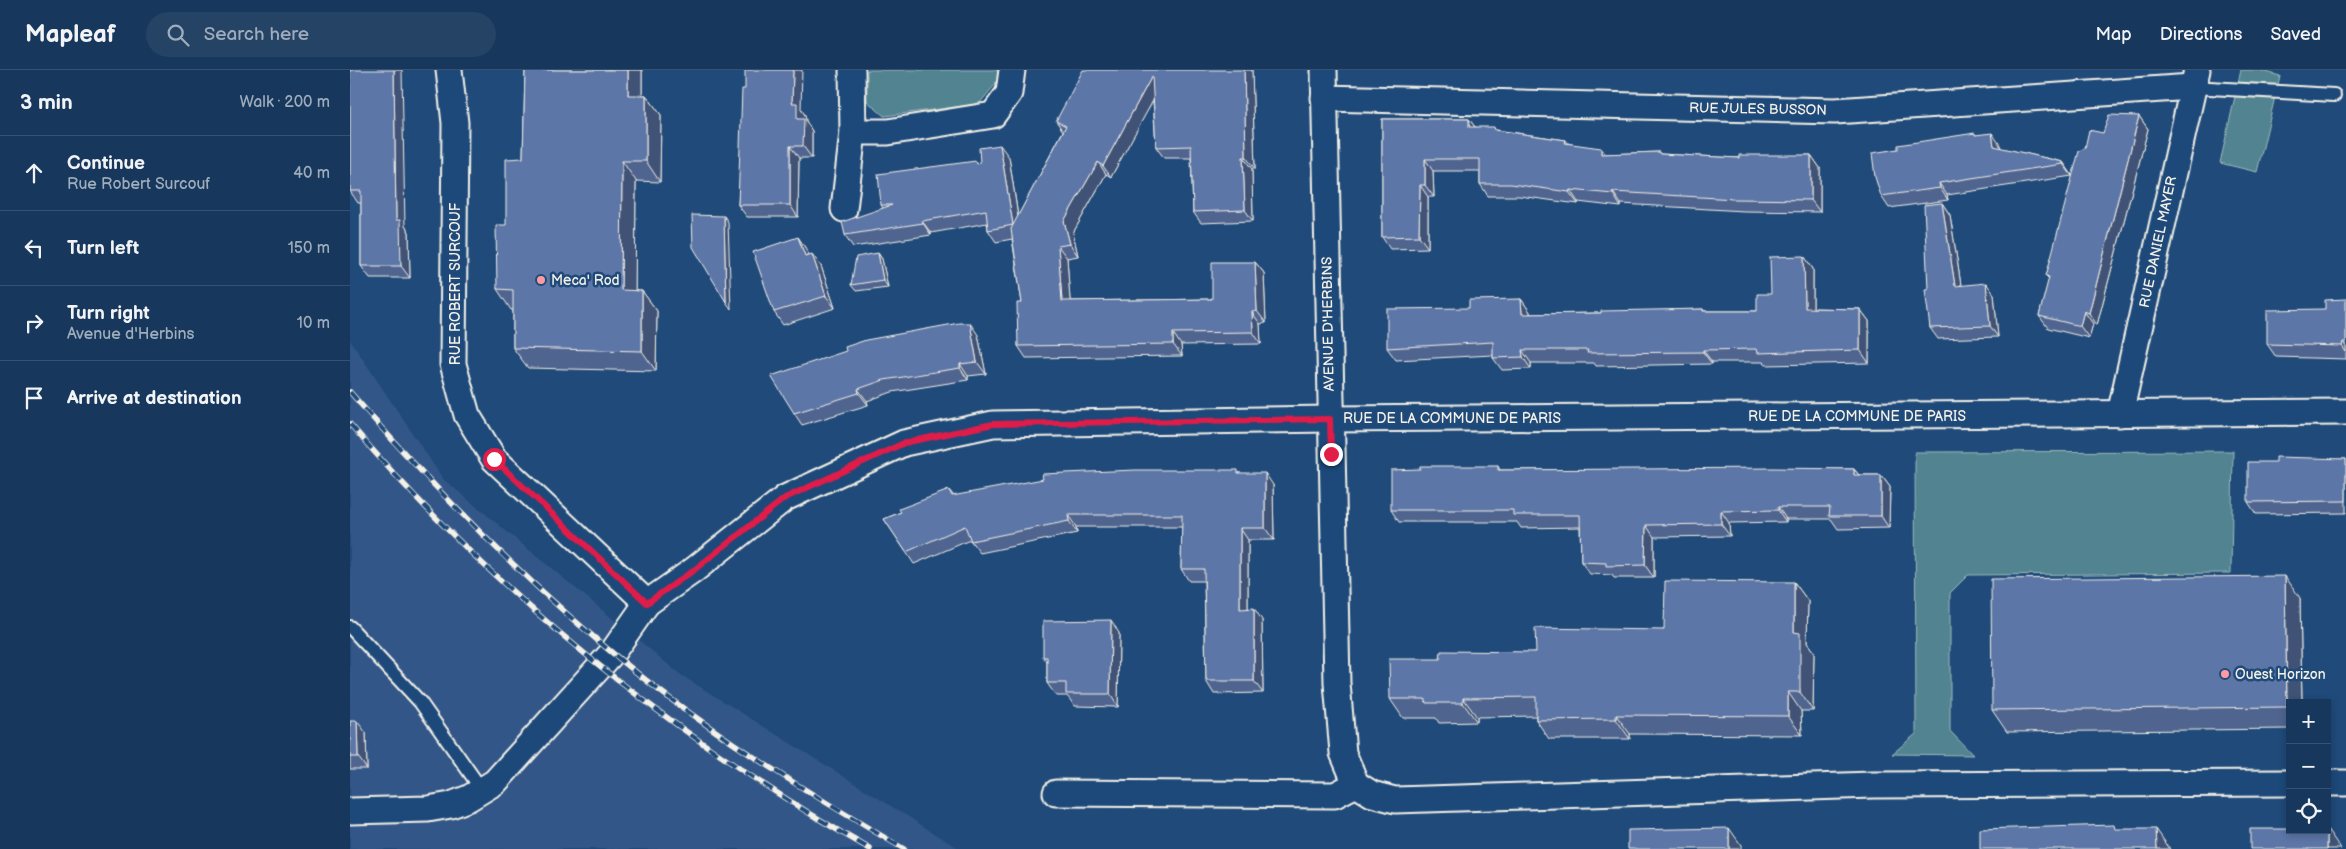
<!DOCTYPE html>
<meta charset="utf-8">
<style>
:root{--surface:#17385c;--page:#244365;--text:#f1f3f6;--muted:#9eacbb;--line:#365272}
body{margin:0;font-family:"Balsamiq Sans",sans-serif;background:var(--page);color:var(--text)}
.controls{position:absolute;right:15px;bottom:15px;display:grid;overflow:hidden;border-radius:0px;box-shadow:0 2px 8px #0003}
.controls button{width:45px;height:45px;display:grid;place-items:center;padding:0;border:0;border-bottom:1px solid var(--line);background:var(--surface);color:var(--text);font:25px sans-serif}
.stop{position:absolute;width:15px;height:15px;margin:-11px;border:4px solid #e11d48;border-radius:50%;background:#fff}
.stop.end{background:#e11d48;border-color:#fff;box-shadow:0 1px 5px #0008}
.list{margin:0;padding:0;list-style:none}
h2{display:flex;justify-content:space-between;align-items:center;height:65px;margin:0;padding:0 20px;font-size:21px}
h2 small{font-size:16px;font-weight:400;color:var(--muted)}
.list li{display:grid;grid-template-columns:32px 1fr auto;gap:15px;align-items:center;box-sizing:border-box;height:75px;padding:0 20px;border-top:1px solid var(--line)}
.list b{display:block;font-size:19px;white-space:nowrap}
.list p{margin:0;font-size:16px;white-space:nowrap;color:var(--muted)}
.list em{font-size:16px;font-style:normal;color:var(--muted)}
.icon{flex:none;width:28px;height:28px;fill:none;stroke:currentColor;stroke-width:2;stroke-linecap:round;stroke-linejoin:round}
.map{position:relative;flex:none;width:1996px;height:779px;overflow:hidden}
header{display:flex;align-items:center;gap:30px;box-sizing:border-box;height:70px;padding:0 25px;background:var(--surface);border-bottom:1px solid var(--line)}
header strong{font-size:24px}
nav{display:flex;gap:28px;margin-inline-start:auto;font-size:18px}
.search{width:350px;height:45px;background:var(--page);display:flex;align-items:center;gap:12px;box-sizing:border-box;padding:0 18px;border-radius:28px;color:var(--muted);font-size:19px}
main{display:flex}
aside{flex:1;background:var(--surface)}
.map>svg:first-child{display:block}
.built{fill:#325788}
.green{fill:#518490;stroke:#a2babc}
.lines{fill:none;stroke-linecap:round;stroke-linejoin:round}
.lane-casing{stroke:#f4f1e8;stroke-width:16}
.street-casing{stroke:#f4f1e8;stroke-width:29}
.lane{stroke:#1f4a7a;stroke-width:12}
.street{stroke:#1f4a7a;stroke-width:25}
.rail-casing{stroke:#f4f1e8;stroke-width:5.5}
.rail{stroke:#1f4a7a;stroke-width:4;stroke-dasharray:11;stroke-linecap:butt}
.wall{fill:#506590;stroke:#f4f1e8}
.shaded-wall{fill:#415376;stroke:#f4f1e8}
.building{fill:#5d76a8;stroke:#f4f1e8}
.route{stroke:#e11d48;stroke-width:6}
.poi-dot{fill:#ff9aa2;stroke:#1f4a7a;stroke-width:2}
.labels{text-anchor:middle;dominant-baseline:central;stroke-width:5;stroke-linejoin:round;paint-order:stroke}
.street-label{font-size:14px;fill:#f4f1e8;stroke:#1f4a7a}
.poi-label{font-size:14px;fill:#f4f1e8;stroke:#1f4a7a;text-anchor:start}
</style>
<header>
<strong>Mapleaf</strong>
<div class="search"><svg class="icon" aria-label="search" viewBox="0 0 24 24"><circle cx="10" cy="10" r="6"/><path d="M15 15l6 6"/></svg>Search here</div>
<nav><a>Map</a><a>Directions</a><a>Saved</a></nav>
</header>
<main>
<aside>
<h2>3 min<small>Walk · 200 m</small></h2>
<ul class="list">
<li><svg class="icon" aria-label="ahead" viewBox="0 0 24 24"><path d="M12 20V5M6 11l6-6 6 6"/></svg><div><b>Continue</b><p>Rue Robert Surcouf</p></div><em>40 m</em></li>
<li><svg class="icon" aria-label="left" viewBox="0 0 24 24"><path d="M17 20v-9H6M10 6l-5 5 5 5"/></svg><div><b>Turn left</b></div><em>150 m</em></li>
<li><svg class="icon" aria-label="right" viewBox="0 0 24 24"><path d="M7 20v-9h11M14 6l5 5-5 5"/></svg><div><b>Turn right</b><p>Avenue d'Herbins</p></div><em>10 m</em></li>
<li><svg class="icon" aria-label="arrive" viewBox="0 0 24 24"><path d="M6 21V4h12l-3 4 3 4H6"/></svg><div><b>Arrive at destination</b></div></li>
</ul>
</aside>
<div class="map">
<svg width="1996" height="779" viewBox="0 0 1996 779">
<rect width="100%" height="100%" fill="#1f4a7a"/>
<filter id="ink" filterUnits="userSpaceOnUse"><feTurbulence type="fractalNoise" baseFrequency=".02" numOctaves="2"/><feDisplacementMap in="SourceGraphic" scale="10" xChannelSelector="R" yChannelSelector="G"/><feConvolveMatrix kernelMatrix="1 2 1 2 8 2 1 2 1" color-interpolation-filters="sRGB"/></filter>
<g filter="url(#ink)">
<path class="built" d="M0,270L93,409L331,605L610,779H0Z"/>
<g class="green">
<path d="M517,0H649V10L629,34L534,46L517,31Z"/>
<path d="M1891,0H1909L1930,6L1907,102L1870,93Z"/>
<path d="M1883,381L1881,503L1618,505L1600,523V661L1623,685L1542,684L1566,664L1565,382Z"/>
</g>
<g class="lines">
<defs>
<g id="lane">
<path d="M1842,17L1984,25"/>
<path d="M0,557L70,632L132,720"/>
</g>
<g id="street">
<path d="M99,0L105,53L103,294L117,345L144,389L297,533"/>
<path d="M974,0L987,613L993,683L1006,714"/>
<path d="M974,28L1485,41L1842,17"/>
<path d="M503,62H538L643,45L659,23L662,0"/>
<path d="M494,139L503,62L502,0"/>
<path d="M1770,344L1847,0"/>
<path d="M1977,713H1996"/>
<path d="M706,723L985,725L1006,714L1022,724L1045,730L1523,715L1940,713"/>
<path d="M0,741L78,739L101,735L119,728L145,712L262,583L297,533L344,500L435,428L554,373L643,354L980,349L1996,342"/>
</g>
</defs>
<use href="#lane" class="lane-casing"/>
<use href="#street" class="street-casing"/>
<use href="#lane" class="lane"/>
<use href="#street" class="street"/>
<defs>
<g id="rail">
<path d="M0,322C89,425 185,522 292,607C374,672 464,726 554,779"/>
<path d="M0,354C147,526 323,667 520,779"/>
</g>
</defs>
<use href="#rail" class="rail-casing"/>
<use href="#rail" class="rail"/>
</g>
<g class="wall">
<path d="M0,0L55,156L59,162L60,208H20L11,196V133H8L0,121Z"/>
<path d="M175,0H292V25H296L311,45L310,112L286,111L285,221H292L307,241L306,301L178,298L163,278V240H161L147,219L173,88Z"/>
<path d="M902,0L905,99H902L903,151L851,153L843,142L841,88H814L806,77L803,30L761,107L756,104L723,163L728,186L717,188L720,231L862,229L905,192L914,203L916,253L910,254L911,274L831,275L832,286L676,288L668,276L672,233L662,169L646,172L638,160L637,153L581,163V165L503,177L495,165L533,138L531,135L626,91L628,94L659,87L668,146L713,61L706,51Z"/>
<path d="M395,19L451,39L455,45L456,51L462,61V88H449L448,147H397L388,135Z"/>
<path d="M1789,46L1798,59L1747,255L1743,254L1739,268L1698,258L1689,246L1699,209L1696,206L1735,78L1753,63Z"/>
<path d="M1032,49H1119L1125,57L1216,70L1218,73L1255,84L1309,82L1310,84L1389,88L1461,85L1470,98V142L1394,141L1271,134V137L1228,132V134L1169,126H1138L1130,114V101H1083L1084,127H1078V178L1040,179L1032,167Z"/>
<path d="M1626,65L1650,75L1651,78L1713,92L1722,105V106L1597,125L1598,130L1539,138L1531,126L1548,79Z"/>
<path d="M1592,133L1600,145L1611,215L1644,224L1648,267L1588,269L1580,258L1578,219Z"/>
<path d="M448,167L456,179L459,185L471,196L485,238L433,255L424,242Z"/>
<path d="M528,183L532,189L538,217L506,221L501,215Z"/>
<path d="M1454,186L1463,199V238L1510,239L1519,251V293L1416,295L1413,292H1362V294L1246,296L1244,293H1181V299L1152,300L1143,288V285L1046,290L1037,278L1119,238L1171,229L1180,242V244L1251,243L1353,239L1354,241H1407L1421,224Z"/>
<path d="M1996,229V289L1926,287L1917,274L1975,239Z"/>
<path d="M628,265L636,304L618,306V310L542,322L517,331L518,335L452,355L444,343Z"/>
<path d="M1996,389V443L1906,444L1898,432L1926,392Z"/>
<path d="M1148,396L1150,400L1504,399L1509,405H1531L1540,417L1539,458L1488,459L1481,449H1436V452L1379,453L1380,466L1304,467V508H1264L1262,505L1240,504L1231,492L1230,457L1171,458L1167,452H1049L1041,440Z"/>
<path d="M890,403L923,415L924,470H898V538L912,550L913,623L864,624L856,611L854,511H839L831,499L832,457H726L727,463L630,483L620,470L564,494L534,449L551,442L599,420L604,426Z"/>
<path d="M1444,512L1458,531L1457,573L1464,582L1463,641H1451L1452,665L1280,664V669H1199L1186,650V646L1127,647V652L1089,653L1086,648H1053L1040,629L1090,589L1186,582L1314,560Z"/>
<path d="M1950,528L1952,633H1940V659L1657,662L1642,640Z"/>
<path d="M769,563L768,637L725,636L717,626H706L697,613V592L693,587Z"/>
<path d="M0,651L16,663L17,699H0Z"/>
</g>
<g class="shaded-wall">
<path d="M44,0H52L55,156L59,162L60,208L51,196L46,150Z"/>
<path d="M278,0H292V45L278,25Z"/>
<path d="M443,0H452L451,39L455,45L456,51L462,61V88L453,76L447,49L442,33Z"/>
<path d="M894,0H902L905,99L896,87Z"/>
<path d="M802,6L810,18L761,107L753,96Z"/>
<path d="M296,25L311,45L310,112L296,91Z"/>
<path d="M1789,46L1798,59L1747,255L1739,243Z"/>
<path d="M1119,49L1128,61L1119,57Z"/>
<path d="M1642,63L1650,75L1652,89L1644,76Z"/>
<path d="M650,75L659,87L671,167L663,155Z"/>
<path d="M440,76L449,88L448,147L440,135Z"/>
<path d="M1251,78L1260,90L1251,84Z"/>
<path d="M1461,85L1470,98V142L1461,130Z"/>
<path d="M893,87L902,99L903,151L895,140Z"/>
<path d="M1075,89L1083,101L1084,127L1075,115Z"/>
<path d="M272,91L286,111L285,241L271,220Z"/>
<path d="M748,92L756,104L723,163L728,186L720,174L714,151Z"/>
<path d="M1713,92L1722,105V106L1713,94Z"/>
<path d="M1589,113L1597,125L1598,130L1590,118Z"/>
<path d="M1070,115L1078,127V178L1069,166Z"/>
<path d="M1220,120L1228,132V134L1219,122Z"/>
<path d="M1263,122L1271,134V137L1263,124Z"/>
<path d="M1592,133L1600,145L1613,228L1605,216Z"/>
<path d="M374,146L378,152L381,239L376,232Z"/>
<path d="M572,151L581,163V165L573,153Z"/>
<path d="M448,167L456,179L464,199L455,186Z"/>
<path d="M708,176L717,188L721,243L712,231Z"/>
<path d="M528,183L532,189L538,217L533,210Z"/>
<path d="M462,184L471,196L485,238L476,226Z"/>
<path d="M1454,186L1463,199V250L1455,238Z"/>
<path d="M905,192L914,203L916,253L907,241Z"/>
<path d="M1636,213L1644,224L1648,267L1640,256Z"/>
<path d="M292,221L307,241L306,301L292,281Z"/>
<path d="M1171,229L1180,242V256L1172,244Z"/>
<path d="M1510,239L1519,251V293L1510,280Z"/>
<path d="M1734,241L1743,254L1739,268L1730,256Z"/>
<path d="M902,242L910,254L911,274L903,262Z"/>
<path d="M620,253L628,265L636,304L627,292Z"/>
<path d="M823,263L831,275L832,286L823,274Z"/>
<path d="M1993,272L1996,277V282L1992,276Z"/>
<path d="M1172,280L1181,293V299L1173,287Z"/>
<path d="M1353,280L1362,292V294L1353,282Z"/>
<path d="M610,294L618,306V310L610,298Z"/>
<path d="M508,319L517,331L518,335L509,323Z"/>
<path d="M1504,399L1513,411L1504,405Z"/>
<path d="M915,403L923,415L924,470L915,458Z"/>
<path d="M1531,405L1540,417L1539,458L1531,446Z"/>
<path d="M1428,437L1436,449V452L1428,440Z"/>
<path d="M1371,441L1379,453L1380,466L1371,454Z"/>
<path d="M718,445L726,457L727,463L719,451Z"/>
<path d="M1296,455L1304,467V508L1295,495Z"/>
<path d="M890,458L898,470V551L890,539Z"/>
<path d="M1935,506L1950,528L1952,633H1940V641L1937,637Z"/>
<path d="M1444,512L1458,531L1457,573L1464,582L1463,641L1450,622L1444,562Z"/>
<path d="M904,538L912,550L913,623L904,611Z"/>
<path d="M761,550L769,563L768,637L760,624Z"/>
<path d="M1438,622L1451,641L1452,665L1438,646Z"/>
<path d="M1113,628L1127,647V652L1113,633Z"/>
<path d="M1266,645L1280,664V669L1266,649Z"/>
<path d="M7,651L16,663L17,699L8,687Z"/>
<path d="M1379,758L1391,775V779H1379Z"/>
<path d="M1806,759L1820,779H1807Z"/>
<path d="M1977,759L1991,779H1977Z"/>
</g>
<g class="building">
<path d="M0,0H44L46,150H50L51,196H11V121H0Z"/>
<path d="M175,0H278V25H296V91H272L271,220L292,221V281L163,278V220L147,219L146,155H156V89L173,88Z"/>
<path d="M395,0H443L442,33H447V49H454L453,76H440V135H388L392,19H395Z"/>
<path d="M733,0H894L896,87H893L895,140L843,142L841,76L806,77L802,6L753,96L748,92L714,151L720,174L708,176L712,231L862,229V192H905L907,241L902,242L903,262L823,263V274L668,276L667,233H672L661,159L663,155L638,160L636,140L572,151L573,153L495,165L492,152L542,135H531L528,104L626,91L627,94L630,93L629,78L650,75L663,155L716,56L706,51Z"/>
<path d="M1759,45L1789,46L1739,243L1734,241L1730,256L1689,246L1699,207L1696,206L1729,81L1735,78L1739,60L1753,63Z"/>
<path d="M1032,49H1119V57H1144L1145,60L1216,70L1215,73L1251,78V84L1309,82L1310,84L1389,88V85H1461V130L1385,129L1263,122V124L1220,120L1219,122L1161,114H1130V89H1075V115H1070L1069,166L1032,167Z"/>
<path d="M1625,63V65L1642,63L1644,76L1713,92V94L1589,113L1590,118L1531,126L1525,107L1522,83L1548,79V75Z"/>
<path d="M1592,133L1605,216L1636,213L1640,256L1580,258L1575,219H1578L1574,135Z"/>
<path d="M342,145L374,146L376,232L343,177Z"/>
<path d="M448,167L455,186L462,184L476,226L424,242L403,182Z"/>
<path d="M528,183L533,210L501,215L506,187Z"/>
<path d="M1454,186L1455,238L1510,239V280L1407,283L1406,279L1353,280V282L1237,283L1238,280H1172L1173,287L1143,288V272L1037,278V239L1119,238V230L1171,229L1172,244L1251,243V241L1353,239V241H1407V224H1421L1420,187Z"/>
<path d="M1996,229V272H1993L1992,276L1917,274V240L1975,239V230Z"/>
<path d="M609,253H620L627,292L610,294V298L534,310L508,319L509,323L444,343L421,306L496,281L495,277L516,270Z"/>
<path d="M1926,387L1996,389V431L1898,432V392H1926Z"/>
<path d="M1070,396H1148V400L1423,398L1504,399V405H1531V446H1479L1480,437H1428V440L1371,441V454L1296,455L1295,495L1256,496V493L1231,492L1230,445H1163V440H1041V400L1070,399Z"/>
<path d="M785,400H888V403H915V458H890V539L904,538V611H856L854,499H831L832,445H718L719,451L621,471L615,456L556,482L534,449L551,442L549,439L599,420L602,426L693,409L692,404Z"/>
<path d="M1935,506L1937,637L1642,640L1641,509Z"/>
<path d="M1315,511L1444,512V562L1450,563V622H1438V646L1266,645V649L1186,650V627L1113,628V633H1076L1075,629H1040L1039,589H1090L1091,581L1186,582L1185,558L1314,560Z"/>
<path d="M761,550L760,624H716V613H697V587H693V551Z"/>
<path d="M0,651H7L8,687H0Z"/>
<path d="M1764,755L1765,759H1806L1807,779H1630V759Z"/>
<path d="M1379,758V779H1278V760Z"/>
<path d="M1900,759H1940V760H1977V779H1900Z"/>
</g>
</g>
<g class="lines" filter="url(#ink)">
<path class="route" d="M144,389L297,533L344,500L435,428L554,373L643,354L980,349L981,384"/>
</g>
<g class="poi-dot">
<circle cx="191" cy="210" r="5"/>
<circle cx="1875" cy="604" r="5"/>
</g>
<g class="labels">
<g class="street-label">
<text transform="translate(1408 39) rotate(1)">RUE JULES BUSSON</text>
<text transform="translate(1808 172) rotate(-78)">RUE DANIEL MAYER</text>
<text transform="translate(105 214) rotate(-90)">RUE ROBERT SURCOUF</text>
<text transform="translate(978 254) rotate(-91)">AVENUE D'HERBINS</text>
<text x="1507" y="346">RUE DE LA COMMUNE DE PARIS</text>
<text x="1102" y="348">RUE DE LA COMMUNE DE PARIS</text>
</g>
<g class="poi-label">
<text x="201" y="210">Meca' Rod</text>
<text x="1885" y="604">Ouest Horizon</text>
</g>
</g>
</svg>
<div class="controls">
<button>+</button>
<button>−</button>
<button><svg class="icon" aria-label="locate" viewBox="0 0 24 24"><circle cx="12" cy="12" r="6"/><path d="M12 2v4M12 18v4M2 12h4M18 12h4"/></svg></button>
</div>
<div class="stop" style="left:144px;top:389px"></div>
<div class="stop end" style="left:981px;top:384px"></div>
</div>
</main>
